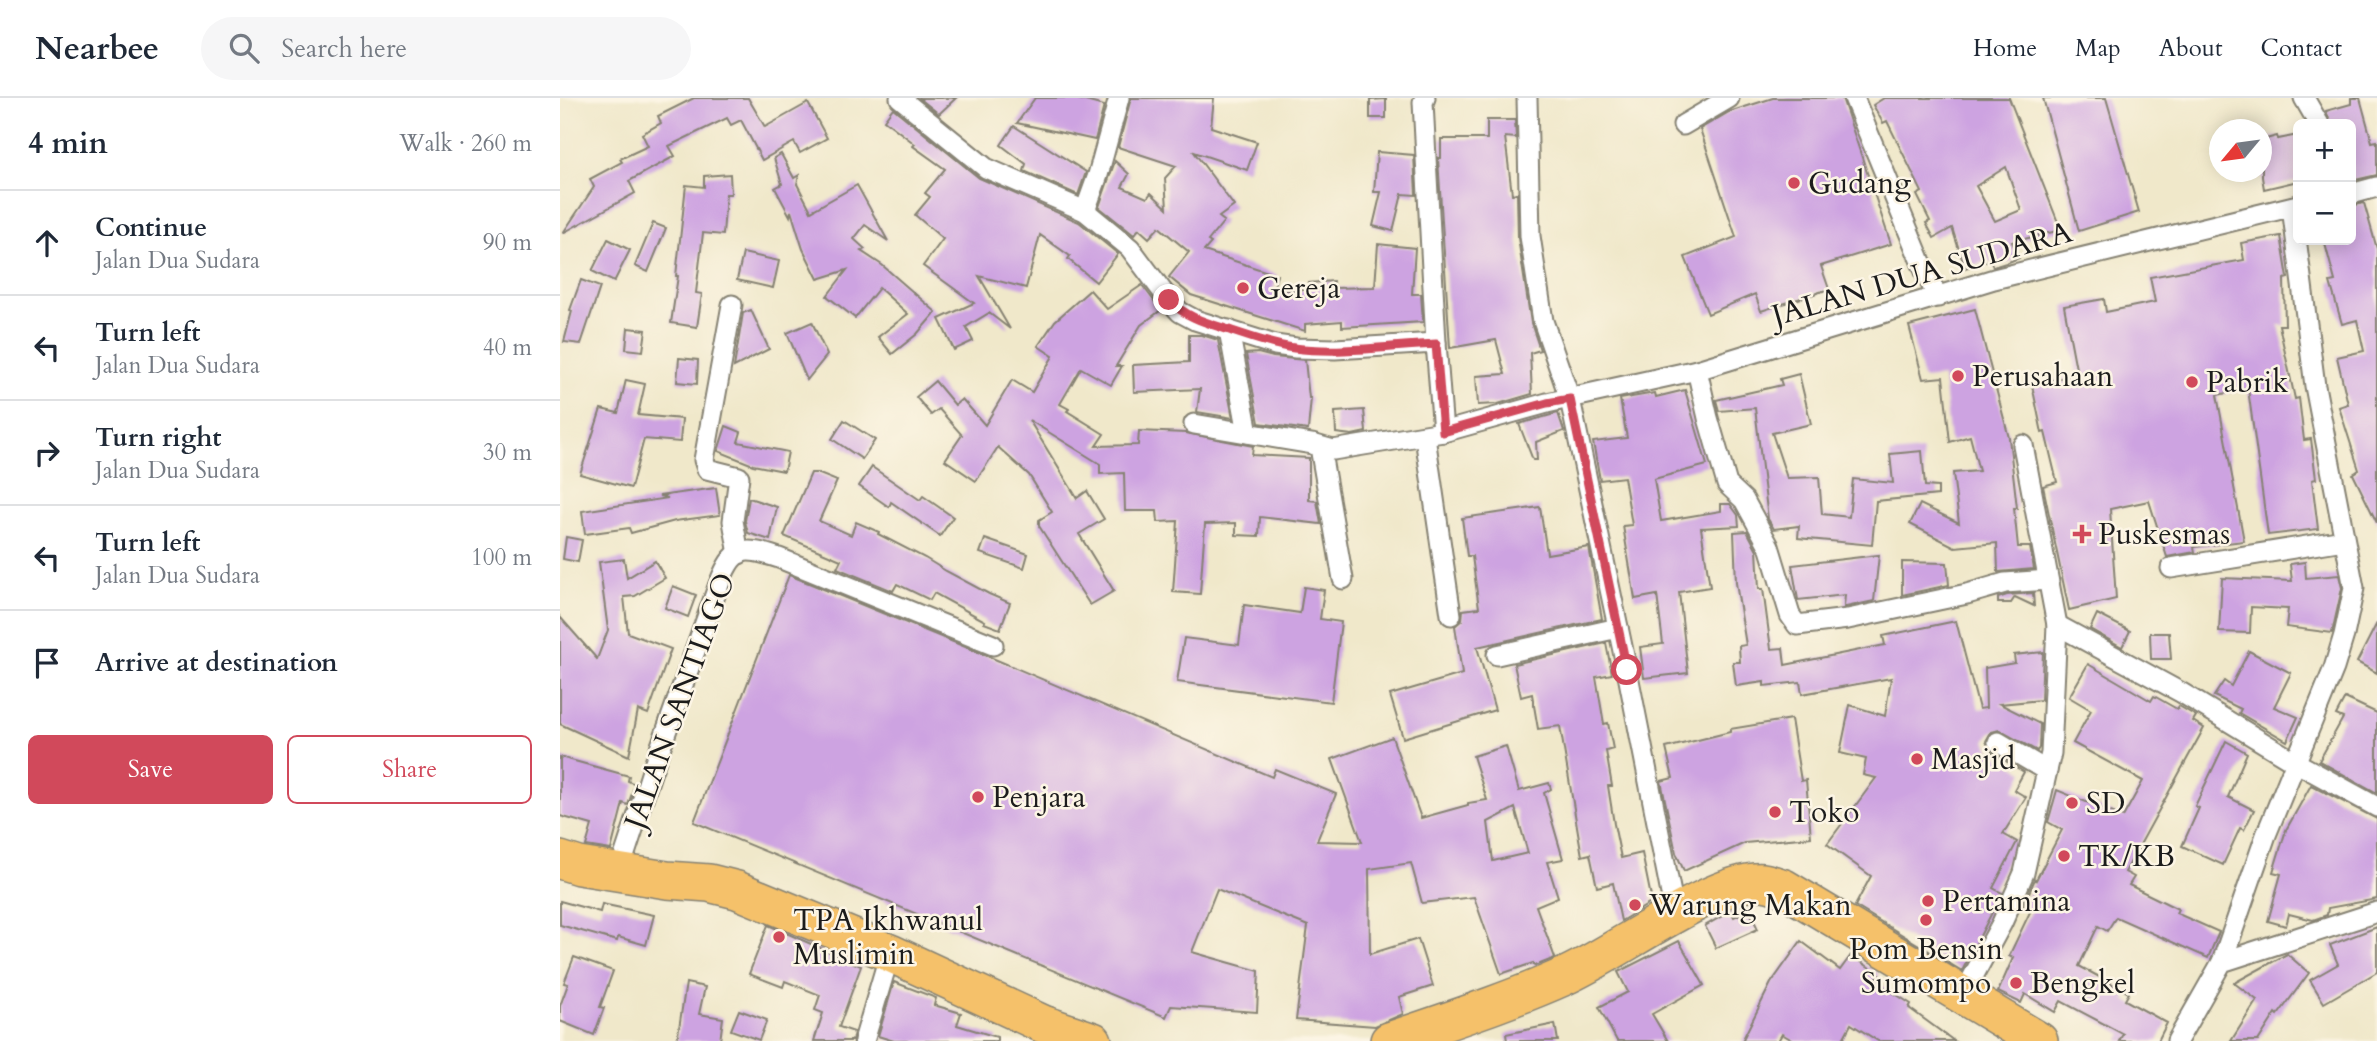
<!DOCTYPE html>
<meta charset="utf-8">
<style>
:root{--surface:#fff;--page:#f6f6f7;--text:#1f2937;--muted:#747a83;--line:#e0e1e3;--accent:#d1495b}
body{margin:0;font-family:Cardo,serif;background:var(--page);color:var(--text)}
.controls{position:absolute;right:21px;top:21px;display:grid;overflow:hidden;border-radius:10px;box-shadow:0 4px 18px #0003}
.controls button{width:63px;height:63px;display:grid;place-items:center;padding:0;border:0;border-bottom:2px solid var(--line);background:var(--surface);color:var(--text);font:35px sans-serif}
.compass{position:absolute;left:1649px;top:21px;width:63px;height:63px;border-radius:50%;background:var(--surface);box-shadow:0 4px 18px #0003;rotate:241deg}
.stop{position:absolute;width:21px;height:21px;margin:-16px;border:5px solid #d1495b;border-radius:50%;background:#fff}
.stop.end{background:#d1495b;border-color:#fff;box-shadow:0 2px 7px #0008}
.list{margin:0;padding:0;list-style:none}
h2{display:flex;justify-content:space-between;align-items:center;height:91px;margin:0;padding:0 28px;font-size:30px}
h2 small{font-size:23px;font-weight:400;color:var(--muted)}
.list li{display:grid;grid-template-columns:46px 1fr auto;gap:21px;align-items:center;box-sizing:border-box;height:105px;padding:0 28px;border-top:2px solid var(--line)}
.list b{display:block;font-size:26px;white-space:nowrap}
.list p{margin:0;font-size:23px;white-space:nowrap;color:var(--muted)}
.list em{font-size:23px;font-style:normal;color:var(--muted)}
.actions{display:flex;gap:14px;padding:21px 28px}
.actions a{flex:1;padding:16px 0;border:2px solid var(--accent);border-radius:10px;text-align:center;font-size:24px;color:var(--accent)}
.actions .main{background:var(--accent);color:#fff}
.icon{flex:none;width:38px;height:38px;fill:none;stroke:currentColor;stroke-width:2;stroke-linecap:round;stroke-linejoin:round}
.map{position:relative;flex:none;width:1817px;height:943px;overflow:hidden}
header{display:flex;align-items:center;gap:42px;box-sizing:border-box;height:98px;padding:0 35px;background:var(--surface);border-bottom:2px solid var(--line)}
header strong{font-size:33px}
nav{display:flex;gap:38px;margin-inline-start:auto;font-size:24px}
.search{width:490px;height:63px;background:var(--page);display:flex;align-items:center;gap:18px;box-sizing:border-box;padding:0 24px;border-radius:38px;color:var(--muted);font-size:26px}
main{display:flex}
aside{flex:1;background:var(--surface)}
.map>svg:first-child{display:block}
.building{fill:#cda3e1;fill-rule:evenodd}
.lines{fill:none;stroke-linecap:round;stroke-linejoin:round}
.street-casing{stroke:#868273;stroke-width:23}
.highway-casing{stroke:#868273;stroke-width:40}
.street{stroke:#fff;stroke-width:19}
.highway{stroke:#f5c16b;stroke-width:37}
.route{stroke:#d1495b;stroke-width:9}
.poi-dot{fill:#d1495b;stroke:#fcf5e5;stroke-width:2.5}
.labels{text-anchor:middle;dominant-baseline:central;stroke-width:5;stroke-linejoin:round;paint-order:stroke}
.poi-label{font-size:30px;fill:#1c1c1c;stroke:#fcf5e5;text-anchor:start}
.street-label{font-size:30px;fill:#1c1c1c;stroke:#fcf5e5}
</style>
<header>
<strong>Nearbee</strong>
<div class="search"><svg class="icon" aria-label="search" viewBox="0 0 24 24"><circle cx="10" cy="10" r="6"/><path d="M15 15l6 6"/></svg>Search here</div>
<nav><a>Home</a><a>Map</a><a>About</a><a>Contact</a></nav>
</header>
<main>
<aside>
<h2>4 min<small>Walk · 260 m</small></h2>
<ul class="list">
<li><svg class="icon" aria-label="ahead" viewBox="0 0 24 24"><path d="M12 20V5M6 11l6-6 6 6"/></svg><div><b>Continue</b><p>Jalan Dua Sudara</p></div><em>90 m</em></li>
<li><svg class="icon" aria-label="left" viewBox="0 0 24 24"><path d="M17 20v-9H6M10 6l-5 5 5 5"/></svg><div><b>Turn left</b><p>Jalan Dua Sudara</p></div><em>40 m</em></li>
<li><svg class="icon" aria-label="right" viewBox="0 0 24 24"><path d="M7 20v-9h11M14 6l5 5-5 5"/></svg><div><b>Turn right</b><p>Jalan Dua Sudara</p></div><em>30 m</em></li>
<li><svg class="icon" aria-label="left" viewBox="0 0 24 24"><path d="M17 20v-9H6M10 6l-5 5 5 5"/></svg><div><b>Turn left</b><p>Jalan Dua Sudara</p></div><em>100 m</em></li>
<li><svg class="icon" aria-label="arrive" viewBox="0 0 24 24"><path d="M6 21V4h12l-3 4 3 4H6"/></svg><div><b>Arrive at destination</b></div></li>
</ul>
<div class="actions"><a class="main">Save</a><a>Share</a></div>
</aside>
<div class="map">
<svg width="1817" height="943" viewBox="0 0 1817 943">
<rect width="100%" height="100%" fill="#fcf5e5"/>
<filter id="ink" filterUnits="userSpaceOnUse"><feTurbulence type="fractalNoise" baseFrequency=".0143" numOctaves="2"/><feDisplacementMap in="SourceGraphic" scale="14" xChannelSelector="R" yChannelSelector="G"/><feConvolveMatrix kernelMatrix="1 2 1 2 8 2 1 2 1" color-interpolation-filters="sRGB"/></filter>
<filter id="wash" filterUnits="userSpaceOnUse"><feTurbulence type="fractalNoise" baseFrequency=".00686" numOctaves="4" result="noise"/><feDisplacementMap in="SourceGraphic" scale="28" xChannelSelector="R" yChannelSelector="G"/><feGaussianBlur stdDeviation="1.57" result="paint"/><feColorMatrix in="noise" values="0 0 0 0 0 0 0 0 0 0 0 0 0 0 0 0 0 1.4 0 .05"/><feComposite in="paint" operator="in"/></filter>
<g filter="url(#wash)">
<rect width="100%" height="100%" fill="#f0e8ca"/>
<g id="blocks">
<g class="building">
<path d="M134,0H188L205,29L248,5L267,40L240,55L234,44L202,62L181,22L171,27L167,20L109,48L115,58L69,83L75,95L3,135L34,89L30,81L62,64L60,61L88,48L82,36L101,25L98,18Z"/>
<path d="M359,0H396L379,16Z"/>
<path d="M475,0H514L544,8L535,42L457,25Z"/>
<path d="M571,0H654L651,29L697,44L687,72L634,54L674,108L659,119L664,123L648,143L651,145L644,153L717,177L713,192H750L749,185L773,183L774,190L815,189L818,146L855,150L852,196H861L863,224L782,229V223L745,226V233L631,197L609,179L629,154L599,129L589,140L579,131L574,137L539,109L555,63L569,76L562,89L587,100L591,95L607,110L605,80L616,68L558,49Z"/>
<path d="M1213,0H1282L1331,146L1261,168L1269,191L1201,213L1195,196L1148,216L1125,159L1176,139L1140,31L1169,14Z"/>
<path d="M1324,0H1449L1501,132L1452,144L1459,160L1446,165L1433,169L1430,162L1405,170L1392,130L1374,140L1366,125L1370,123L1357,97L1362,94L1327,23L1323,25L1313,7ZM1446,69L1461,112L1435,123L1416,88Z"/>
<path d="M1483,0H1546L1579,114L1519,133Z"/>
<path d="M1791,0H1800L1812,44L1817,43V77L1791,83V26H1771L1766,13L1791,6Z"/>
<path d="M826,1V20H810V2Z"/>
<path d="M333,10L419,80L519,124L558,156L536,184L508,161L510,158L480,137L466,190L419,178L450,231L429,215L406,229L413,243L394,252L379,221L414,205L363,168L383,141L355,117L370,99L365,95L385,71L353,48L355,46L324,22Z"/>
<path d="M927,22H955L956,40L945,39L952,96L957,95L958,140L971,225L980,252L970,255L972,296L938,306L918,307L916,278L945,276L936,242L890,250L878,60H881V41H927Z"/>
<path d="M454,28L526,74L518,97L464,73L466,66L441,47Z"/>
<path d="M1738,37V83L1704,91L1702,79V42L1717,38L1718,41Z"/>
<path d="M817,54L854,57L856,97L842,96L833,133L813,128L821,94H814Z"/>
<path d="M221,56L234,80L239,77L237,86L251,113L297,87L328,143L305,127L294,141L305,151L301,153L322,167L376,214L357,236L332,256L318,239L348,216L319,190L295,220L267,198L287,172L258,181L243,151L231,113L230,118L215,90L222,86L214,60Z"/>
<path d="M170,76L171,96H166L163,137L143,135L136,195L142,196L137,229L111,225L118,178H116L126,87L144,89V78Z"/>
<path d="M1804,105L1817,151V425L1793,376L1799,372L1779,309L1788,306L1777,259L1804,253L1797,222L1782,226L1770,184L1775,183L1764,142H1791V108Z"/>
<path d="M93,125L106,130L88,174L75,168Z"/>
<path d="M1721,138L1728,180L1724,181L1725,227H1719L1735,301L1739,300L1744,342L1751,341L1756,381L1752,382L1758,431L1708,437L1688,291L1657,297L1684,443L1634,449L1635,454L1607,459L1589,403L1550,411L1556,501L1509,512L1483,388L1497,384L1485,334L1482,335L1472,287L1517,276L1504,208L1544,201L1546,214L1595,204L1590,179L1684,162L1681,145Z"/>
<path d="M48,141L70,152L54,184L32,173Z"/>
<path d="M183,155L219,163L213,190L177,182Z"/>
<path d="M21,182L40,189L21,246L4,244L12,213L10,212Z"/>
<path d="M582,187L601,212L581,227L556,268H562L551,287L521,270L500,306L509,311L507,313L544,336L536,348L578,347L579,333L626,335L693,348L692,357L749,360V402L757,403L761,426L700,419L699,438L676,437V425L645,426L640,496L613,494L618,423L598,424L597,413H565L564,375L540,376V366L469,322L517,400L527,393L544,421L519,436L554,493L530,507L479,428V422L492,414L469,377L438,349L416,383L385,362L402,337L379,311L371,317L356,299L375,283L395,307L402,301L425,327L452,282L472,294L493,258L478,248L495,223L530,192L547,211Z"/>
<path d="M1415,211L1449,340L1457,410H1454L1458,449H1470L1474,471L1438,474L1437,445L1395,449L1350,426L1360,406L1399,425L1393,375L1419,373L1410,338L1390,344L1383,279L1363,281L1349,228Z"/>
<path d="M191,212L209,251L174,269L183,215Z"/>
<path d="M252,224L267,257L247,282L227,235Z"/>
<path d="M68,230L86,232L83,253L66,251Z"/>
<path d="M629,237H642L658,242L673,320L637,314L640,291L574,294L573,267L629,264Z"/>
<path d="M698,255L713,259L745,262L749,300H751L748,332L699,325L686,256Z"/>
<path d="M119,260L138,262L137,286L117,284Z"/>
<path d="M1239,276L1251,326L1212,335L1227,380L1259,379L1262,416L1289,419L1293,381L1333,385L1330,356L1362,353L1365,388L1378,389V397L1316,403L1312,447L1238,440L1239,428L1214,431L1208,421L1195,310L1159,313L1156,302L1222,287L1220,281Z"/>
<path d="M66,282L85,286L78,317L122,321L120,344L84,341L71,390L20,376L41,311L58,315Z"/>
<path d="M1125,292L1147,367L1094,381L1101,423L1161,413V406H1170L1178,417L1179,428L1141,430L1150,489L1119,494L1128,575L1084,580L1080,549L1103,546L1097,497L1075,501L1063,428L1072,427L1064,379L1040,382L1033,344L1067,340L1060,301L1095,295L1096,299Z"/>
<path d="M804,312L806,334L792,337L776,335L775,314Z"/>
<path d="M998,315L1004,333L976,344L977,362H973L959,326Z"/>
<path d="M284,322L315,342L302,361L272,341Z"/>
<path d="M166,328L181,334L178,344L228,354L224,373L193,367L158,353Z"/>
<path d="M312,369L360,402L363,398L393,419L380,438L331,404L329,409L299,388Z"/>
<path d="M251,375H257L277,383L259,423L291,437L296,424L319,434L318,436L365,460L386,473L429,496L450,505L440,531L424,525L425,523L374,495L370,502L337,486L333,493L277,470L281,462L224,438Z"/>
<path d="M156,390L160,417L115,423L71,435L69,430L25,436L22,413L108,400L99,398Z"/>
<path d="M189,400L217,409L210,442L188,435L185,423Z"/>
<path d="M980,409L987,456L1029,449L1042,521L917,549L935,612L843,640L830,597L902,576L895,528L902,522L903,512L919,510L912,458H907L902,420Z"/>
<path d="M1187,433L1197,452L1199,491H1203L1211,551L1223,550L1225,567L1325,547L1323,538L1396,523L1419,611L1426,610L1425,570L1455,565L1454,557L1483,554L1481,602L1440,606L1480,626L1479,650L1477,653L1439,632L1431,634L1426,643L1431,654L1464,674L1454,692L1466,699L1443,736L1457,744L1433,790L1442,795L1402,873L1295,808L1311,778L1267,746L1316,680L1303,677L1306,661L1280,655L1290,607L1325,618L1331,580L1242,596L1240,584L1204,588V584L1176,588L1173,564H1180L1179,548L1186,547L1176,485L1174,434Z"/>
<path d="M6,439L22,442L18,464L3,461Z"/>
<path d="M425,441L468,456L464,470L420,455Z"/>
<path d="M1319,457L1314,503L1286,509H1284L1285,497L1238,502L1232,467Z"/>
<path d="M64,461L67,480L95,463L105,480L75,498L64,499L68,535L111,551L88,616L78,612L69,658L0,626V519L37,561L48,532L39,464Z"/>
<path d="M1342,464L1387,465L1389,487L1342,497Z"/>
<path d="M1745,464L1746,480L1779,477L1782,490L1772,535L1726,529L1728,511L1691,509L1690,535L1659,534L1662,480L1732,483L1730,466Z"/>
<path d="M229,477L425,557L712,679L715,671L776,696L757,743L802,744L772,661L832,639L861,720L908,707V705L927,702L913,658L946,648L959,693L989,685L991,691L984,695L1003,761L987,764L998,799L976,808L995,860L975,868L973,865L941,876L914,799L862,805L851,765L809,771L810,856L858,841L873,888L839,899L843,916L815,928L736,922L748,828L657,791L632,854L699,873L697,914L611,908L606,919L134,724ZM955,710L968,755L933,763L928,724Z"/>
<path d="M113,488L136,497L128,519L105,510Z"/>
<path d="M744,489L764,492L760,521L781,524L771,604L617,584L624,540L679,547L684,507L740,515Z"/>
<path d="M1473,495L1474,508L1455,499L1451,505H1438V500L1447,497Z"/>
<path d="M1537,516L1570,533L1562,549L1530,531Z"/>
<path d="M1817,525V575L1797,564Z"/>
<path d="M1590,535H1609L1611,561H1591Z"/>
<path d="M1046,545L1052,576L1036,579L1044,626L1048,625L1053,651L1046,653L1052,688H1048L1054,726L1061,760L1082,755L1092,804L1061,823L1053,785L1037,789L1030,756L1022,758L1000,628L978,631L972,596L961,599L954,566Z"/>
<path d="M1689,553L1731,575L1714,609L1738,619L1727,643L1679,615L1681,611L1654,598L1664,583L1671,588Z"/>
<path d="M1528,566L1591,603L1594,598L1617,611L1619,608L1636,618L1633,623L1644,630L1565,774L1574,779L1569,787L1618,811L1616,815L1659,834L1648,860L1556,819L1547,833L1538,828L1519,868L1569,895L1565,902L1607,925L1598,943H1559L1563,936L1501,903L1495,914L1465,896L1461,905L1438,894L1453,860L1449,858L1471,812L1463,808L1475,781L1476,782L1502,732L1488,724L1497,692L1563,719L1583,683L1513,645L1531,612L1509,599Z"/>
<path d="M1785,600L1817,615V695L1759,663L1783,620L1776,617Z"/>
<path d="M1231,621L1241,683L1246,682L1251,739L1185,745L1124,773L1116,755L1101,683L1113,680L1106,650L1170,634V631Z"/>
<path d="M1666,643L1687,655L1668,699L1694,712L1684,732L1680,730L1663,767L1622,748L1639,710L1635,708Z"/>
<path d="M0,659L69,678L68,683L75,686L68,707L63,705L51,752L26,748L32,727L0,718Z"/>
<path d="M1751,687L1817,721V801L1768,810L1767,817L1753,822L1729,816L1726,828L1708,823L1721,776L1713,774L1726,732Z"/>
<path d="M0,803L40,814L42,806L94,817L86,847L58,839L57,843L0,827Z"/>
<path d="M1189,812L1198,831L1156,850L1145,828L1171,813L1174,819Z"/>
<path d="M208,827L301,868L279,929L294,934L292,943H254L263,915L255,912L260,897L225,883L223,889L189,876Z"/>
<path d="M1817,829V874L1764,905L1750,882L1778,866L1770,847Z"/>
<path d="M1119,843L1144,887L1092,916L1108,943H1057L1039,909L1068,894L1058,874Z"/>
<path d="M1241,843L1280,872L1291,857L1319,876L1315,883L1351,906L1349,910L1394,943H1318L1291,926L1282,943H1234L1222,936L1218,943H1182L1211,885Z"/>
<path d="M1727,856L1749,875L1718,917L1716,915L1698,943H1671L1697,902L1674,885Z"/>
<path d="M14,859L53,873L40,909L44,910L34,937L0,923V908L8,886L4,885Z"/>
<path d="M334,884L376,900L374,907L401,915L397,927L437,939V943H334L318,938Z"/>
<path d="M126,885L145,889L139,916L163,920L160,943H117Z"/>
<path d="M179,912L207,922L199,942L171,932Z"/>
<path d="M995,926L998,943H947L946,936Z"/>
</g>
</g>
</g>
<g filter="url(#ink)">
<use href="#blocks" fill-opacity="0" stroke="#868273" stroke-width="2"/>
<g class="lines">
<defs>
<g id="street">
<path d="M340,0L426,70L525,113L570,150L609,202L620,214L635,222L715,247L736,250L775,251L876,245L883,334L987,305L1137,272L1434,181L1738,107"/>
<path d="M865,0L863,4L876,245"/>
<path d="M967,0L970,138L983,223L1010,301L1067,572L1115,816"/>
<path d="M1294,0L1366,176L1378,199"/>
<path d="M1744,0L1759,26"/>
<path d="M1123,27L1169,0"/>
<path d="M1791,96L1817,89"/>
<path d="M525,113L538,77L559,0"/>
<path d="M172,207L144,362L147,371L179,379L173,423L179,456"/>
<path d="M669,232L688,335"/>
<path d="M1137,272L1148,320L1167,386L1184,402L1209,448L1230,517L1237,527L1288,521L1407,496L1445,485L1488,482"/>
<path d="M634,326L752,346L773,352L883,334"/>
<path d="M865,339L891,517"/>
<path d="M760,349L783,481"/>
<path d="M1611,470L1784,442"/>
<path d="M1497,527L1622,595L1735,664L1817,709"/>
<path d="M937,557L1058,530"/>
<path d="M1438,644L1487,673"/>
<path d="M59,774L92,673L159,486C174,448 182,448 219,460L433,547"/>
<path d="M1662,864L1706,737L1774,570L1784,537L1794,490L1755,288L1732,109"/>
<path d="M1403,897L1442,825L1464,775L1491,655L1497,527L1463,347"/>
<path d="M304,943L330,855"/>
<path d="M1617,943L1662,864L1817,814"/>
</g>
<g id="highway">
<path d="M0,762L19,768L107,782L149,785L177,792L330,855L483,926L533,943"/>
<path d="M829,943C887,923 947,904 1003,879C1053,858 1155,780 1203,784C1210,785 1218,788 1224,790L1479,943"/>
</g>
</defs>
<use href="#street" class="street-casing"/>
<use href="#highway" class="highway-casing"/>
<use href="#street" class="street"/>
<use href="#highway" class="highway"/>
</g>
</g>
<g class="lines" filter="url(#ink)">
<path class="route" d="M609,202C626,219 644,224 666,231C688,238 711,247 734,250C780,256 830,248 876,246L883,334L987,305L1010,301L1067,572"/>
</g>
<g class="poi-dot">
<circle cx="1234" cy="85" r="7"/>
<circle cx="683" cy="190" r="7"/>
<circle cx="1398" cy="278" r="7"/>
<circle cx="1632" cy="284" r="7"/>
<path d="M1518.5 425.5h7v7h7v7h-7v7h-7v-7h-7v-7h7z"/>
<circle cx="1357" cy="661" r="7"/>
<circle cx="418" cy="699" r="7"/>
<circle cx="1512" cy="705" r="7"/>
<circle cx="1215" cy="714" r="7"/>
<circle cx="1504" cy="758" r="7"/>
<circle cx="1368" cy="803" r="7"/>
<circle cx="1075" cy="807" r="7"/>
<circle cx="1366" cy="822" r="7"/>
<circle cx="219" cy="839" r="7"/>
<circle cx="1456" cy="885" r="7"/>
</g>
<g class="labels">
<g class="poi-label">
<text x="1248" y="85">Gudang</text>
<text x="697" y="190">Gereja</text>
<text x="1412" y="278">Perusahaan</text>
<text x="1646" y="284">Pabrik</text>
<text x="1538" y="436">Puskesmas</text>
<text x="1371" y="661">Masjid</text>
<text x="432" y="699">Penjara</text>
<text x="1526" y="705">SD</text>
<text x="1229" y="714">Toko</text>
<text x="1518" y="758">TK/KB</text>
<text x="1382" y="803">Pertamina</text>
<text x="1089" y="807">Warung Makan</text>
<text x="233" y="822">TPA Ikhwanul<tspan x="233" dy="34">Muslimin</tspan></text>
<text x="1366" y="851" text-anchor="middle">Pom Bensin<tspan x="1366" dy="34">Sumompo</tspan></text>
<text x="1470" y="885">Bengkel</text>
</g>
<g class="street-label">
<text transform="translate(1362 176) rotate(-16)">JALAN DUA SUDARA</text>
<text transform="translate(120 603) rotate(-70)">JALAN SANTIAGO</text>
</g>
</g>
</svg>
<div class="controls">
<button>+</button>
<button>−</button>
</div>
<svg class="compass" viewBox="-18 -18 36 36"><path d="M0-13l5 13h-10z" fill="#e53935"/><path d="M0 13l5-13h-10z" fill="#747a83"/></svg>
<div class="stop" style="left:1067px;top:572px"></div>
<div class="stop end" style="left:609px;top:202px"></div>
</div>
</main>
